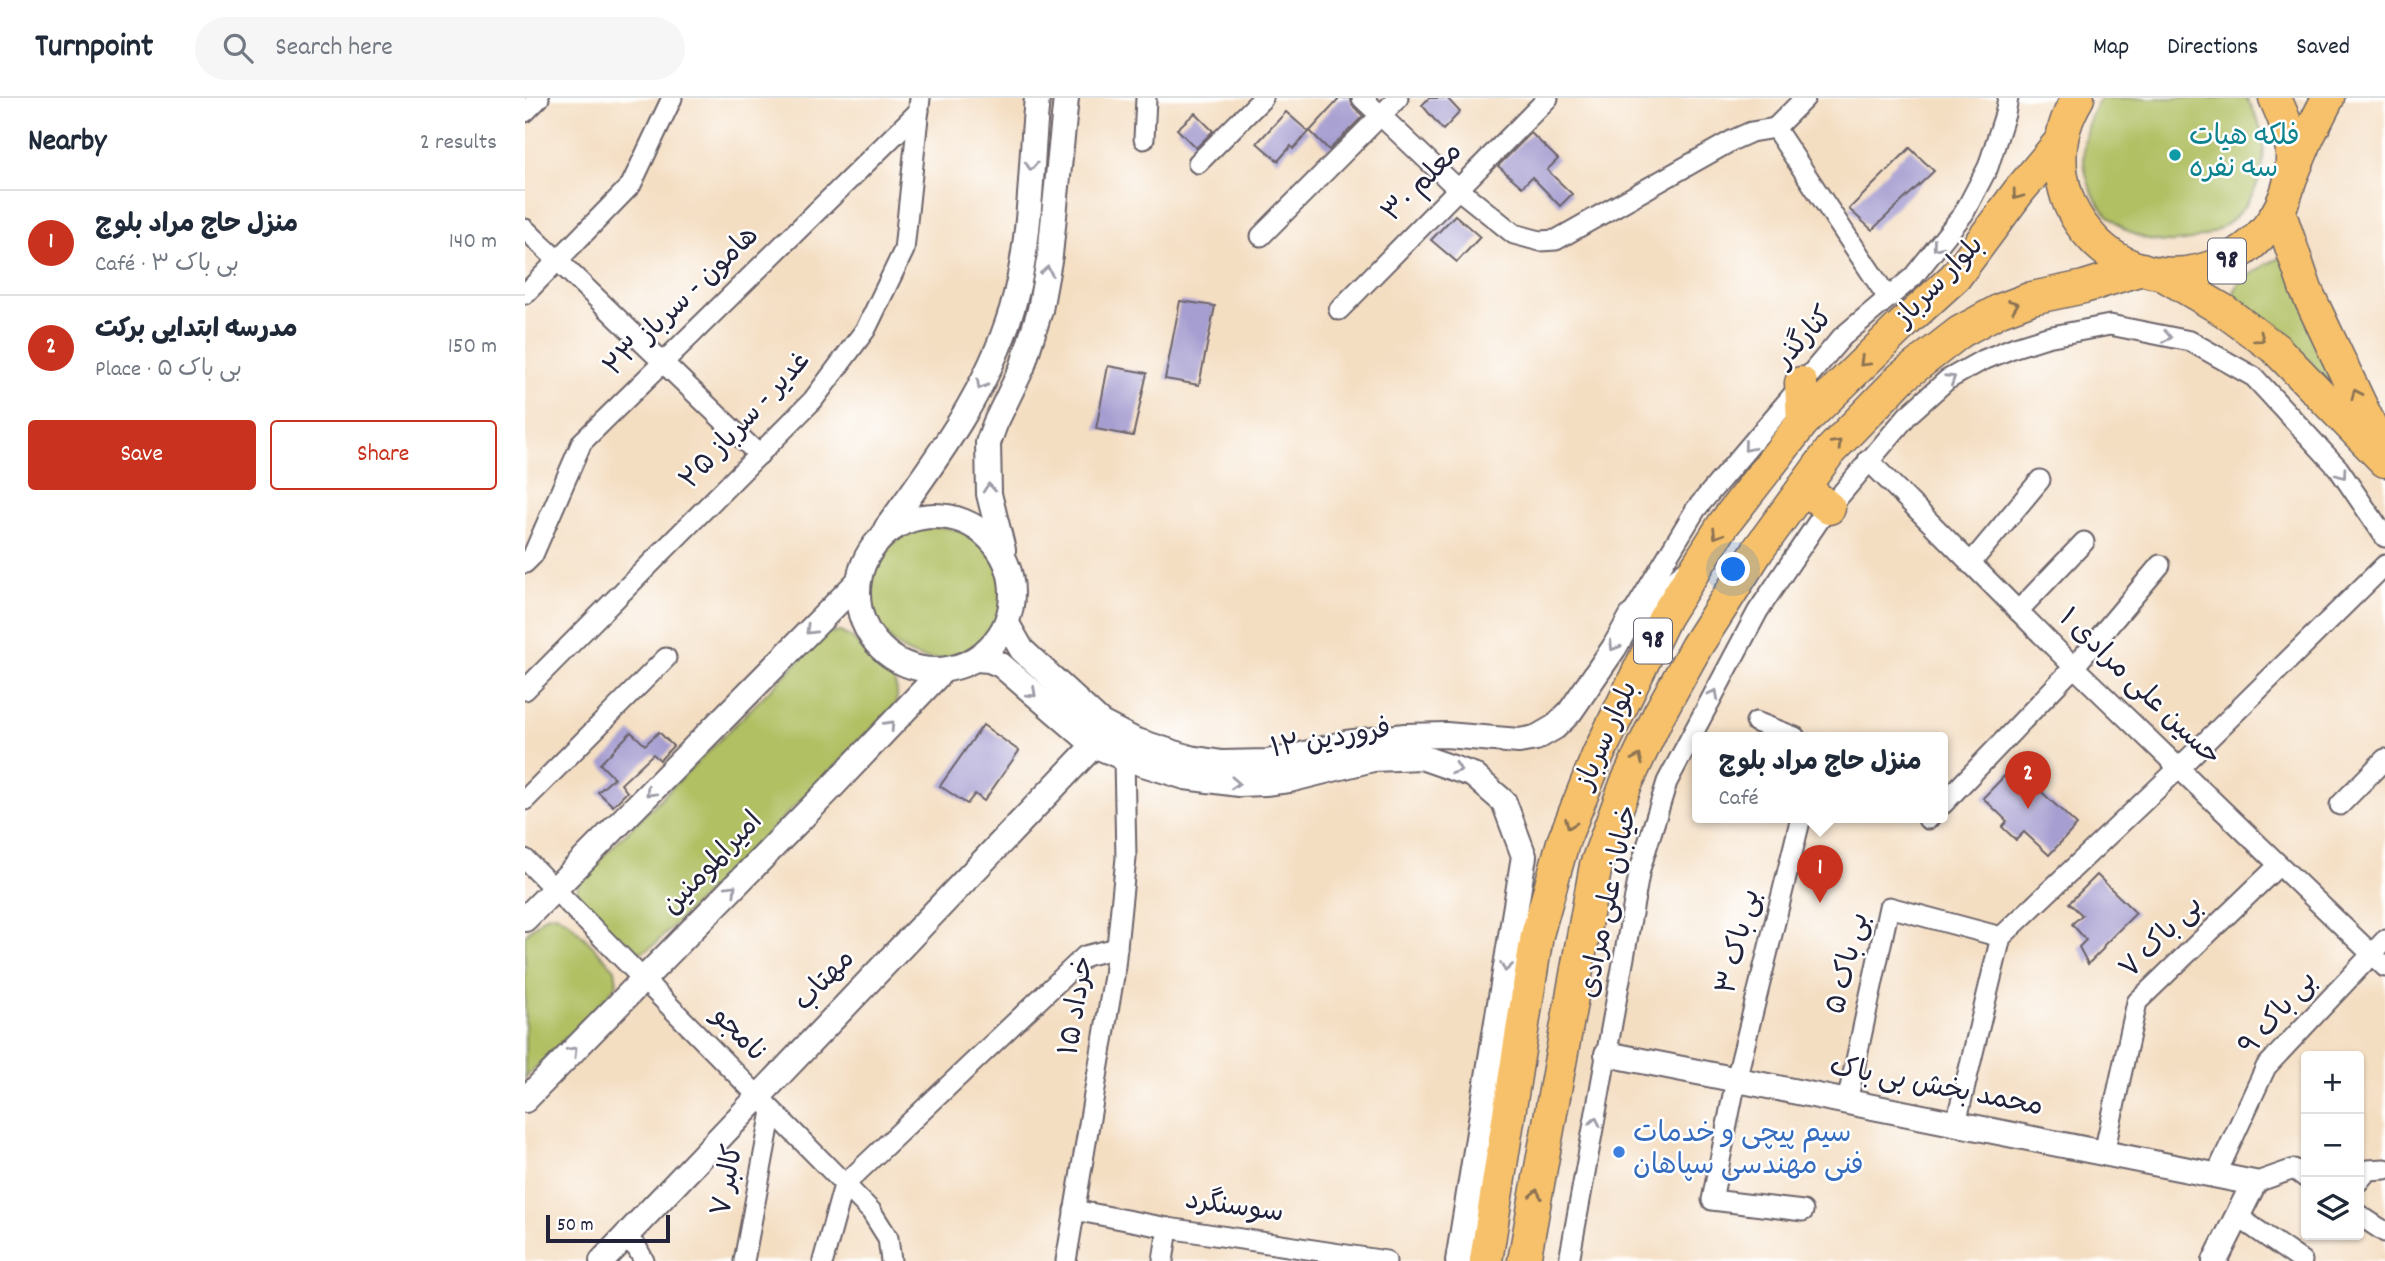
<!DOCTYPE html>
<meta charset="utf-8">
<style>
:root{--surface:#fff;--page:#f6f6f7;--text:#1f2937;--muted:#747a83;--line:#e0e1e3;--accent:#c8321e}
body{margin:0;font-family:Dekko,"Playpen Sans Arabic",sans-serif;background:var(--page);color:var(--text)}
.controls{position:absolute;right:21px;bottom:21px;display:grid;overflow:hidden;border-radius:7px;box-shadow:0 2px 5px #0004}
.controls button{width:63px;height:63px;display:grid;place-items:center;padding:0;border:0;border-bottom:2px solid var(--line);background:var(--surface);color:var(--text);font:35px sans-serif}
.scale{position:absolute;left:21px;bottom:18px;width:124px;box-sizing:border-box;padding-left:7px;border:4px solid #22223b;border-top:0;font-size:19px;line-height:24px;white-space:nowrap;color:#22223b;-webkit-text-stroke:5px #fff;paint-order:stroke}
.you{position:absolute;left:1209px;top:472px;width:24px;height:24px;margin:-18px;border:5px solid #fff;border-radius:50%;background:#1a73e8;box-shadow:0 0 0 10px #1a73e833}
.badge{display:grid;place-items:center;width:46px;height:46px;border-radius:50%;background:var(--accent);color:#fff;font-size:23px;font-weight:700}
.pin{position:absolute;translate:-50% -58px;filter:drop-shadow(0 2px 4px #0008)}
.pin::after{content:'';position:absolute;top:37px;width:24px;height:21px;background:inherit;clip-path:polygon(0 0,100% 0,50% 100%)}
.popup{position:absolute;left:1167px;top:634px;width:256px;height:91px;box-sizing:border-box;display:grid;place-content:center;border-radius:7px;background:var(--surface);filter:drop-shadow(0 2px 5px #0005);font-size:23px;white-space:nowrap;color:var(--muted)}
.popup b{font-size:26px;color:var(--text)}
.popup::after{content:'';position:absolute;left:50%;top:100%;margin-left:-14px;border:14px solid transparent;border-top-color:var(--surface)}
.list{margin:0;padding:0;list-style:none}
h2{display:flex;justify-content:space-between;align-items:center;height:91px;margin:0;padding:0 28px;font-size:30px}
h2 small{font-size:23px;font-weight:400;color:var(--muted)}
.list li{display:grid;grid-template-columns:46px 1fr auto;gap:21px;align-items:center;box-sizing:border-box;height:105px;padding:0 28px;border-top:2px solid var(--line)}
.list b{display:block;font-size:26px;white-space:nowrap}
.list p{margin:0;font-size:23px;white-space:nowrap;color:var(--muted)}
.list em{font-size:23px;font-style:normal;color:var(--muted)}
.actions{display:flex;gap:14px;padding:21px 28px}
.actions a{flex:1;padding:16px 0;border:2px solid var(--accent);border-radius:7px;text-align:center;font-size:24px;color:var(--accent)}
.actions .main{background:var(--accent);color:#fff}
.icon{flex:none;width:38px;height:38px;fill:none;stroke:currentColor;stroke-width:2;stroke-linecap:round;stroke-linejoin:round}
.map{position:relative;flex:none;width:1860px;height:1163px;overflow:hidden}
header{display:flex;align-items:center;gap:42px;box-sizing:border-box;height:98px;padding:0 35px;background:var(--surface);border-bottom:2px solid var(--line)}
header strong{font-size:33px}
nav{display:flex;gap:38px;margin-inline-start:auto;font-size:24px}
.search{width:490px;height:63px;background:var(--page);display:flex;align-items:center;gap:18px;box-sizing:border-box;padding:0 24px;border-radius:38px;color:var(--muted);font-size:26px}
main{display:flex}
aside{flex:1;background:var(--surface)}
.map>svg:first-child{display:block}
.green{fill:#b1c063;stroke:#6a714f;stroke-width:2}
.building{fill:#a69ed0}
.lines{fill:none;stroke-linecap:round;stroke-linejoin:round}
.minor-casing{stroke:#6c646a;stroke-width:23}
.tertiary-casing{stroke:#6c646a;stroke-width:28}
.primary-casing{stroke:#6c646a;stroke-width:35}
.trunk-casing{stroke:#6c646a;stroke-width:35}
.minor{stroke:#fff;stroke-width:19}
.tertiary{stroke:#fff;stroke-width:24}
.primary{stroke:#f6c16b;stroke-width:32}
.trunk{stroke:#f6c16b;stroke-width:32}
.oneway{stroke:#9c9ca7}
.oneway2{stroke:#8c7253}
.culture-dot{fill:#0f9aa8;stroke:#fff;stroke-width:2.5}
.shop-dot{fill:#3f7fe0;stroke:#fff;stroke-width:2.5}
.labels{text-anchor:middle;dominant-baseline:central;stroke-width:5;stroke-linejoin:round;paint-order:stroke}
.shield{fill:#fff;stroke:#646476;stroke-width:2}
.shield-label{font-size:26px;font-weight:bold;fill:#22223b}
.culture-label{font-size:28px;fill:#0d838f;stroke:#fff;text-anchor:start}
.street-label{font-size:28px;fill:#22223b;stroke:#fff}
.shop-label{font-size:28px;fill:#366cbe;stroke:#fff;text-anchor:start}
</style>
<header>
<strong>Turnpoint</strong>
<div class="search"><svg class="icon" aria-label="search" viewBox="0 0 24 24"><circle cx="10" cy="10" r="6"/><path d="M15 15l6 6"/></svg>Search here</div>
<nav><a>Map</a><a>Directions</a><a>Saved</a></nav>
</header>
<main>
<aside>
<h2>Nearby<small>2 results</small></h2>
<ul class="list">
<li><span class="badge">1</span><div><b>منزل حاج مراد بلوچ</b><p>Café · بی باک ۳</p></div><em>140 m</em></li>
<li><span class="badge">2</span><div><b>مدرسه ابتدایی برکت</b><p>Place · بی باک ۵</p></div><em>150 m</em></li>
</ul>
<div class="actions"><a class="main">Save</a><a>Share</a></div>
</aside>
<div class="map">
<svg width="1860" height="1163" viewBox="0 0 1860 1163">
<rect width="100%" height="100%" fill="#fff"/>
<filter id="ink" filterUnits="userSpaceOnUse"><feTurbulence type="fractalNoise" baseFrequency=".0143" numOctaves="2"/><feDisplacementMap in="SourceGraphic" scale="14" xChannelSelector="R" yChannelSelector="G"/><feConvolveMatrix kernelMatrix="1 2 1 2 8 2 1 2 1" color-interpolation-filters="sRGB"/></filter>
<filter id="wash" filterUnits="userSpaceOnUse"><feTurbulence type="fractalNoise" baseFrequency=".00686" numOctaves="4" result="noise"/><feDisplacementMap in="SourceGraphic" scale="28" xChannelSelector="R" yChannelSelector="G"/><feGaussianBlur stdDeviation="1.57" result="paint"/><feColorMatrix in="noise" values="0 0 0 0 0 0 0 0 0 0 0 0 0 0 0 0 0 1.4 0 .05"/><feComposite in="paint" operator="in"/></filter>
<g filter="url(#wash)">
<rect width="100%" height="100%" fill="#f4dec2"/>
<g class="green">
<path d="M1576,0H1721C1738,24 1744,53 1734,81C1718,131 1659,159 1609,136C1557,112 1544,45 1576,0Z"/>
<path d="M1761,157L1816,303C1783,256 1756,231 1706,201L1714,184L1742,166Z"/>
<circle cx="412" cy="495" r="66"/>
<path d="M315,534L327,540L369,583C374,595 373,602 367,612L130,846C123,851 118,855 109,853C99,850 56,808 53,797C50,789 55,783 59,777L302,535Z"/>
<path d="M31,816L45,825L90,871L92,885L81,900L0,980V837L20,818Z"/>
</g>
<g id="blocks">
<g class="building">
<path d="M815,0H825L828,8L838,18L804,52L785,33Z"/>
<path d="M904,0H922L935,14L918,32L897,7Z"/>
<path d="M761,14L784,34L768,51L766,48L753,63L732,45Z"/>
<path d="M670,15L688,33L671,50L652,31Z"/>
<path d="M1006,35L1033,61L1022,72L1047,96L1035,108L1007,79L997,89L973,68Z"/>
<path d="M1385,50L1409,73L1347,132L1324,111Z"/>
<path d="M930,117L955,139L932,164L906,142Z"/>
<path d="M655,203L690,208L674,287L640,281Z"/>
<path d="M583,268L622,275L608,338L571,331Z"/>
<path d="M458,627L494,653L459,703L450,696L442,706L415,688Z"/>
<path d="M106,634L120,647L134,634L148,648L135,662L128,656L96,686L102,694L88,708L73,694L89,680L75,666Z"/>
<path d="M1489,668L1552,727L1524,757L1499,734L1491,742L1477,729L1482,723L1458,700Z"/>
<path d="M1572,777L1611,815L1579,847L1578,851L1563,866L1554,849L1561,842L1547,826L1557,817L1544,805Z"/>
</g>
</g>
</g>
<g filter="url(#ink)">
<use href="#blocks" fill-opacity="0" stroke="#6c646a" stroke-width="2"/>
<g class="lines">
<defs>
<g id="minor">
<path d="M837,0L933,91L989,136L1015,143L1031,142L1208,42L1226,34L1250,30"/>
<path d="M0,14L14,0"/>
<path d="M1250,30L1363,200"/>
<path d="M1250,30L1280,0"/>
<path d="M619,41L621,0"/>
<path d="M673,65L738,0"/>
<path d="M0,131L234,357"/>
<path d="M736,138L873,0"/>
<path d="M0,196L106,87L147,0"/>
<path d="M814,212L1023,0"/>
<path d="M1343,362L1549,569L1860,869"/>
<path d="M0,465L8,457L57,344L394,13"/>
<path d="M1445,466L1515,382"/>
<path d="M1111,510L1171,411L1317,239L1388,179L1439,115L1463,69L1480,16L1483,0"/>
<path d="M1493,513L1559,444"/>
<path d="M0,592L288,302L341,231L379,152L395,0"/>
<path d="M1231,624L1270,639"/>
<path d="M0,702L141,560"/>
<path d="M1418,706L1549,569L1635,467"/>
<path d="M1815,707L1860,661"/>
<path d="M1276,719L1211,982L1187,1102L1278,1113"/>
<path d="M1403,721L1405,719"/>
<path d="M0,761L346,1113L363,1140L366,1163"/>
<path d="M1322,1004L1364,809L1476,839"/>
<path d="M1431,1025L1476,839L1654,670L1860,467"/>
<path d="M1579,1055L1612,904L1753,768"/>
<path d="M1691,1077L1741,969L1860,842"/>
<path d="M1834,1083L1843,1072L1860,1071"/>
<path d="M1729,1085L1769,1071L1781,1080"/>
<path d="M549,1112L643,1130L861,1163"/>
<path d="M1834,1117L1860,1134"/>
<path d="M1712,1118L1777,1163"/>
<path d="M100,1139L112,1150L119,1163"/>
<path d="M219,1163L247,1013"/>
<path d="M298,1163L319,1087L560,858L592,850"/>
<path d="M541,1163L589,878L601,760L599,660"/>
<path d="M638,1163L643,1130"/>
<path d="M1044,1163L1115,771L1142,684L1233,513L1295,421L1383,317L1422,282L1456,263L1490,249L1522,239L1585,227L1665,243L1729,279L1813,370L1860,439"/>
</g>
<g id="tertiary">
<circle cx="410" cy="495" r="77"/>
<path d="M361,431C411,362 462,294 487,211C507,143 505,70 512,0"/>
<path d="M478,452L464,396L463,345L470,326L497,270L515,212L525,157L541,0"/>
<path d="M482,526L497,552L576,625L609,642L665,660L697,665L742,664L765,660L821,645L880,638L921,637L994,643L1011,640L1030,629L1045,614L1089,550L1107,518L1163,474"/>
<path d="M451,561L464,562L476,567L569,647L599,660L660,679L714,686L740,685L764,682L848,661L896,659L948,677L979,704L999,758L933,1163"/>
<path d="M0,821L333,484"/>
<path d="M1082,956L1729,1085L1690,1163"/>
<path d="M0,1002L303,693L418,572"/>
<path d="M77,1163L569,647"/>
</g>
<path id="primary" d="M1765,82L1783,39L1803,0"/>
<g id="trunk">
<path d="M1553,0C1535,29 1531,60 1540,92C1545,113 1557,130 1572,145C1645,216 1770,155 1767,56C1766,36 1758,18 1750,0"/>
<path d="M1754,113L1781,192L1853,344"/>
<path d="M1637,176L1698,212L1751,251L1860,363"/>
<path d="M1276,285L1278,324"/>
<path d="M1279,389L1304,410"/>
<path d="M961,1163L1012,837L1038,744L1073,657L1140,519L1198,427L1278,324L1375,229L1430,179L1494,93L1535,44"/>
<path d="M999,1163L1071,767L1101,686L1134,616L1171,549L1233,452L1306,352L1377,279L1435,234L1475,212L1507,200L1559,189L1617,171"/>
</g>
</defs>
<use href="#minor" class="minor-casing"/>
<use href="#tertiary" class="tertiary-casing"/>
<use href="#primary" class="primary-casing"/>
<use href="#trunk" class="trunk-casing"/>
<use href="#minor" class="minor"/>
<use href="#tertiary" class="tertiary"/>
<use href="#primary" class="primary"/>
<use href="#trunk" class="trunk"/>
</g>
<defs><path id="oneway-chevron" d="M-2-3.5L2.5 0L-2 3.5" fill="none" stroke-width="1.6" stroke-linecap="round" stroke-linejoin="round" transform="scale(1.75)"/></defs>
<g class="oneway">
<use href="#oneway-chevron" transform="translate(506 68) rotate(94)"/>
<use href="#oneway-chevron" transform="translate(1412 148) rotate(129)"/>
<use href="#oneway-chevron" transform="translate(522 173) rotate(-79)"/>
<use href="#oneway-chevron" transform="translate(1642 239) rotate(11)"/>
<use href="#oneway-chevron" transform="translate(1426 281) rotate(-33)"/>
<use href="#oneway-chevron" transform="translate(456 287) rotate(119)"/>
<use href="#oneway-chevron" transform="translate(1223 349) rotate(130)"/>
<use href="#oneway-chevron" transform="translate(1817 376) rotate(54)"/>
<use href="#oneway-chevron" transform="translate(464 390) rotate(-95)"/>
<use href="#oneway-chevron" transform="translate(285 532) rotate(135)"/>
<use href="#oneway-chevron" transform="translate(1089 548) rotate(121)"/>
<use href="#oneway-chevron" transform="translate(507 595) rotate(42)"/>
<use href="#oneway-chevron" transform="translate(1189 596) rotate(-62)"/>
<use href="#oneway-chevron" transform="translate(365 627) rotate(-47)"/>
<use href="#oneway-chevron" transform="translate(932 671) rotate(20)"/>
<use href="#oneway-chevron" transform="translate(710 685) rotate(3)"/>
<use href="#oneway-chevron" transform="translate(125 694) rotate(135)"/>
<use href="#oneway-chevron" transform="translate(207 791) rotate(-45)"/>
<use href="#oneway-chevron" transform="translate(981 869) rotate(99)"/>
<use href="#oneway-chevron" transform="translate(48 953) rotate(-46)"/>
<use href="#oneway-chevron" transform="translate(1070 1024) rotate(-79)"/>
</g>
<g class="oneway2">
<use href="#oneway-chevron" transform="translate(1492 97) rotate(126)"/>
<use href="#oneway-chevron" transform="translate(1489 207) rotate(-20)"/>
<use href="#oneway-chevron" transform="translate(1735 240) rotate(37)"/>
<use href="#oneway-chevron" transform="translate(1339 264) rotate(136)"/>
<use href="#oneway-chevron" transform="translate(1831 296) rotate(-115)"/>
<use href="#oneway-chevron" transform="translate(1312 346) rotate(-47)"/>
<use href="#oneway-chevron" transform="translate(1192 436) rotate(122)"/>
<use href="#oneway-chevron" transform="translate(1113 661) rotate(-65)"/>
<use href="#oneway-chevron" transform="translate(1045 726) rotate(112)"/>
<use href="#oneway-chevron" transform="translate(1011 1096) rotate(-80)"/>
</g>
</g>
<circle class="culture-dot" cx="1650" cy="57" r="7"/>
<circle class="shop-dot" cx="1094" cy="1054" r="7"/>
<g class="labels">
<g class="shield">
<rect x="1683" y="140.5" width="38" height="45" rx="5"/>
<rect x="1109" y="520.5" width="38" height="45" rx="5"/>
</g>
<g class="shield-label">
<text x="1702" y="163">98</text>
<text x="1128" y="543">98</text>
</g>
<g class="culture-label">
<text x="1664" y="41">فلکه هیات<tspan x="1664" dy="32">سه نفره</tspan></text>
</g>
<g class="street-label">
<text transform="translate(899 86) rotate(-45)">معلم ۳۰</text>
<text transform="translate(1416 185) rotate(-46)">بلوار سرباز</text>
<text transform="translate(158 205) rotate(-44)">هامون - سرباز ۲۳</text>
<text transform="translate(1281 241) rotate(-47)">کنارگذر</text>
<text transform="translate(222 324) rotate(-47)">غدیر - سرباز ۲۵</text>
<text transform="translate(1613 591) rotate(44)">حسین علی مرادی ۱</text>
<text transform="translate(1084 638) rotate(-66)">بلوار سرباز</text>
<text transform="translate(806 643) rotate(-10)">۱۲ فروردین</text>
<text transform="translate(189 767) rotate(-46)">امیرالمومنین</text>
<text transform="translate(1086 804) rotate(-78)">خیابان علی مرادی</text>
<text transform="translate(1638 841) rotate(-45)">بی باک ۷</text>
<text transform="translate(1216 844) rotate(-76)">بی باک ۳</text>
<text transform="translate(1325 866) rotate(-76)">بی باک ۵</text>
<text transform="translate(301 884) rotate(-46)">مهتاب</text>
<text transform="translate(554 908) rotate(-81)">۱۵ خرداد</text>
<text transform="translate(1755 917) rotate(-49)">بی باک ۹</text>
<text transform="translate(212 938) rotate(46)">نامجو</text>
<text transform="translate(1411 991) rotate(11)">محمد بخش بی باک</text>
<text transform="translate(205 1083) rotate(-79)">کالبر ۷</text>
<text transform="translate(709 1111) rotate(8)">سوسنگرد</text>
</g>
<g class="shop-label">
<text x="1108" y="1038">سیم پیچی و خدمات<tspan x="1108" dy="32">فنی مهندسی سپاهان</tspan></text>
</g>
</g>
</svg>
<div class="controls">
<button>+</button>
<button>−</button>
<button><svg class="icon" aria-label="layers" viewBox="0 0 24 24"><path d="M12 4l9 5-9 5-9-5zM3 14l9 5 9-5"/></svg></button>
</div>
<div class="scale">50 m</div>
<div class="you"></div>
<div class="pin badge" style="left:1295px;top:805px">1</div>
<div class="popup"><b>منزل حاج مراد بلوچ</b>Café</div>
<div class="pin badge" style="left:1503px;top:711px">2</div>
</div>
</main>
